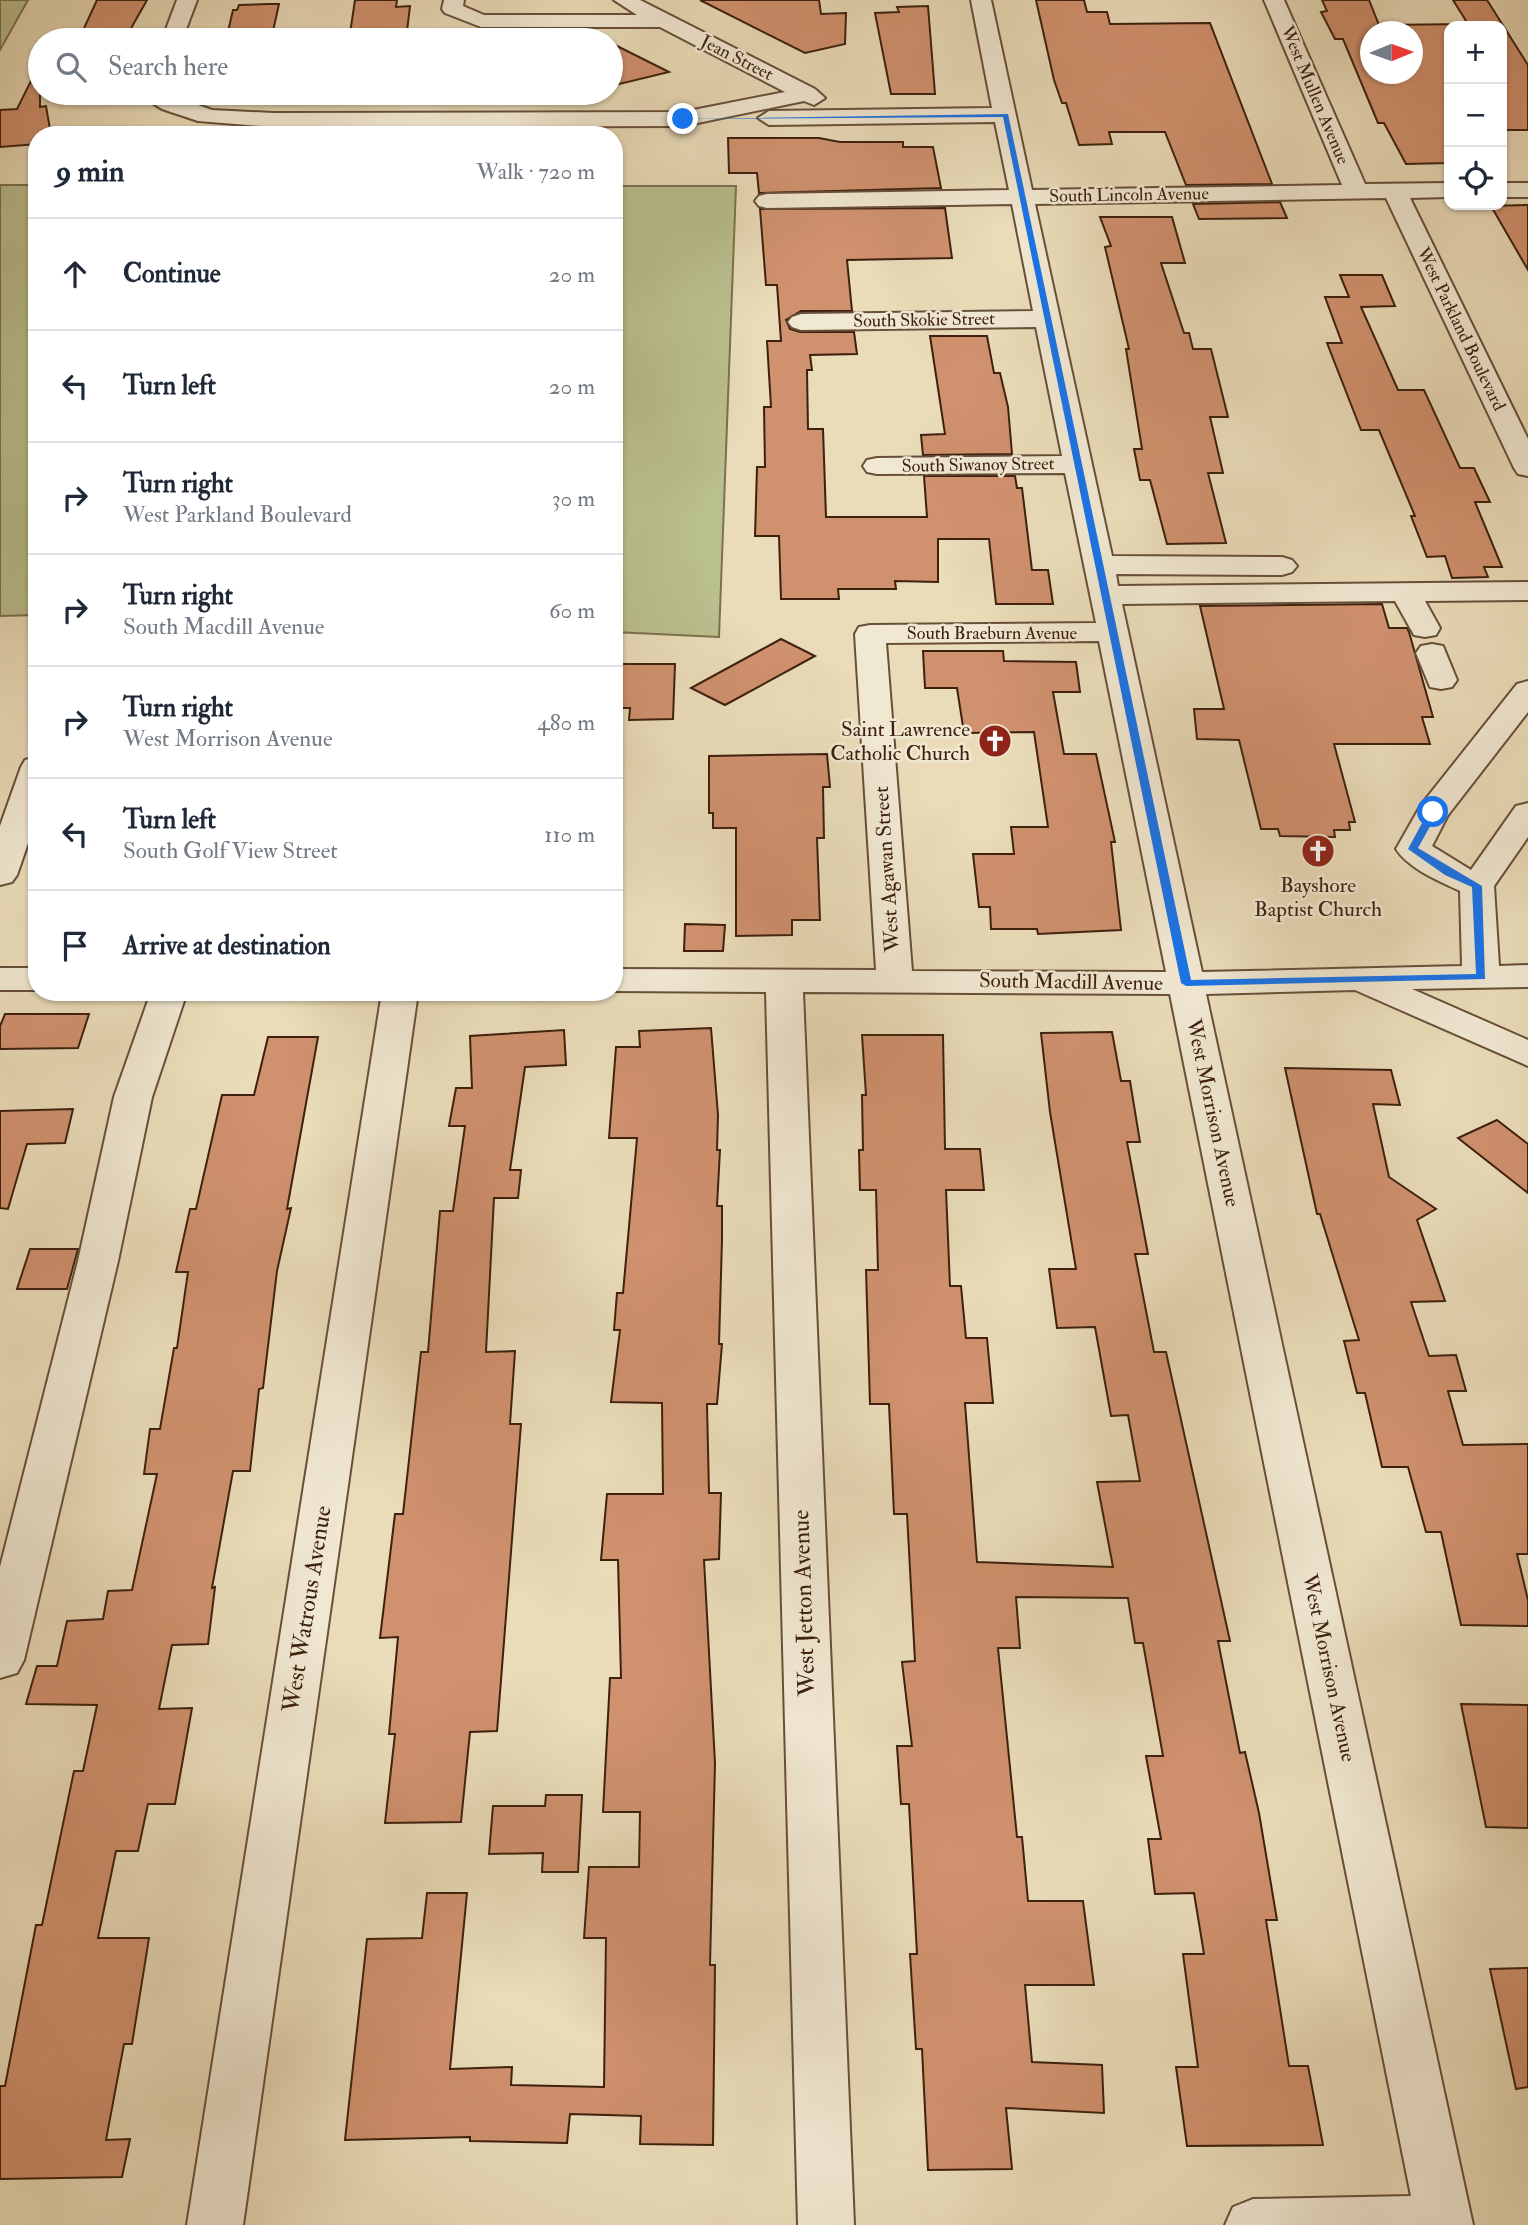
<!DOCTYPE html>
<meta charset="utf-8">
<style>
:root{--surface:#fff;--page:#f2f2f3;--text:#1f2937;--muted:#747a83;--line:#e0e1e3}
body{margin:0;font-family:"IM FELL Double Pica",serif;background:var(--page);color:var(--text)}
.controls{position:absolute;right:21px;top:21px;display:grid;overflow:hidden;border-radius:14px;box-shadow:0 2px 5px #0004}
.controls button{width:63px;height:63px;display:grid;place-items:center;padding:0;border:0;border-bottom:2px solid var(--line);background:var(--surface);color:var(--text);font:35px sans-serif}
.compass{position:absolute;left:1360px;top:21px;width:63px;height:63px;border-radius:50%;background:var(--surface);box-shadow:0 2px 5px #0004;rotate:89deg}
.stop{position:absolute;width:21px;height:21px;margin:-16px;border:5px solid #1a73e8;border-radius:50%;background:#fff}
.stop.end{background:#1a73e8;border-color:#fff;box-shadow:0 2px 7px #0008}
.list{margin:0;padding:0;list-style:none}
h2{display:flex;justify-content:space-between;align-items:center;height:91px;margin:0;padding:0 28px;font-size:30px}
h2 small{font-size:23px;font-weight:400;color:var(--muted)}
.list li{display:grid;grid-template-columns:46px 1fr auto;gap:21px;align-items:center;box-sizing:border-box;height:112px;padding:0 28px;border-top:2px solid var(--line)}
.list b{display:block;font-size:26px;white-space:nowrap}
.list p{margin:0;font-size:23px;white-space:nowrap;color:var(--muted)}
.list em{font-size:23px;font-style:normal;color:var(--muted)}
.icon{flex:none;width:38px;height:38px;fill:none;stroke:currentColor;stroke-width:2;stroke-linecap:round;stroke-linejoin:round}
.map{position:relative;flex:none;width:1528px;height:2225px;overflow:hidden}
.search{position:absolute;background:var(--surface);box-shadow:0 2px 5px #0004;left:28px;top:28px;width:595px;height:77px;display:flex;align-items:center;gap:18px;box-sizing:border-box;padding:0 24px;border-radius:38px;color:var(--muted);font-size:26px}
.panel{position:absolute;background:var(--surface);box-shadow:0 2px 5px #0004;left:28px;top:126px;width:595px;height:875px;border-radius:28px}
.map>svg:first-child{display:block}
.green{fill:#babf8e;stroke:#7c704e;stroke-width:2}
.building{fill:#d0916e;stroke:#3d200e;stroke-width:2;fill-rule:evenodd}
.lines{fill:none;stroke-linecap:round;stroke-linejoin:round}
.minor-casing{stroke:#684f39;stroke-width:4}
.minor{fill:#f1e8d2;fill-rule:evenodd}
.route{fill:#1a73e8}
.labels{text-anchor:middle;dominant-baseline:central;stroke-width:5;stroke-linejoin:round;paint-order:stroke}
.far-street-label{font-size:18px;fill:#3d200e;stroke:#f1e8d2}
.poi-label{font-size:21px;fill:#3d200e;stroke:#f1e8d2;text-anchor:end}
.street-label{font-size:21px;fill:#3d200e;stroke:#f1e8d2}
.near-street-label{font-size:24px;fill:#3d200e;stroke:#f1e8d2}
</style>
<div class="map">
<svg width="1528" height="2225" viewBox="0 0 1528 2225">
<rect width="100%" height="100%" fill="#eadcb9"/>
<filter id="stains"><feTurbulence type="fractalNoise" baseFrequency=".00286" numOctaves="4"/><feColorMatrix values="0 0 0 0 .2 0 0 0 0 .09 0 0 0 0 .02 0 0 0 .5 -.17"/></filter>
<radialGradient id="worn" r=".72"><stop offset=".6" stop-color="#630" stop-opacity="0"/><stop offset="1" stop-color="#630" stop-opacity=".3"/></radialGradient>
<g class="green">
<path d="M0,0H28L0,50Z"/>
<path d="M0,185H37V615L0,616Z"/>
<path d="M614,186H736L719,637L614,632Z"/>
</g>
<g class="building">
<path d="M97,0H147L125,39H79Z"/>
<path d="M355,0H397L396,7L410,6L407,31L450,40H349Z"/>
<path d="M700,0H819L821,14L846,13L845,44L805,53Z"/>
<path d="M1036,0H1084L1087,12H1107L1110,24L1210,23L1272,184L1186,185L1165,132H1109L1112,144L1079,145L1066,103H1062L1054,80Z"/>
<path d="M1322,0H1369L1379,25L1468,24L1453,0H1487L1528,65V130H1502V26H1449V163L1406,164L1384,123H1378L1343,39H1335L1321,12L1327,11ZM1370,32H1412V74H1370Z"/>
<path d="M269,4H279L271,40H226L233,10H237L239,5Z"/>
<path d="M928,6L935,94H891L875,13L899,12L897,7Z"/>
<path d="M611,43L669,72L611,86Z"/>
<path d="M40,63V107L46,106L51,135H37V144L0,147V110L17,109Z"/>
<path d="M290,93H552L551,99L498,100L500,94L431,95L428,103L275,102Z"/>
<path d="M728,138H819L840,142H903V147H933L941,188L759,193L757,173H729Z"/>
<path d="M1280,202L1287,218L1199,219L1193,204Z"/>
<path d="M1528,205V270L1491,206Z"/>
<path d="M945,208L952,258L847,260L852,311H801L786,320L790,329L800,332H854L857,354L810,355L812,370H807L808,429H823L826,517H927L924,476H1015L1017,488H1022L1032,570H1048L1053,604H996L989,539H938V582L895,581L896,589H838L839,599H781L779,536H755L757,467H765L764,407H771L767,341H781L777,285H766L760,209Z"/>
<path d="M1100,217H1172L1185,263H1161L1184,333H1189L1193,349H1211L1228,417H1210L1223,473H1208L1226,543L1167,544L1150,480H1140L1134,449H1142L1126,349H1129L1105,247L1111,246Z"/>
<path d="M1340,275H1382L1395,306L1361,307L1398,390H1424L1460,468H1474L1490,502H1475L1502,567H1484L1488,577L1452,578L1445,556L1427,557L1411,516H1415L1379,430H1361L1327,343H1342L1325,297H1349Z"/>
<path d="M930,336H987L994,373H1000L1008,407L1012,454L923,455L921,435L945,434Z"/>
<path d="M1382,604L1389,628H1407L1409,632L1433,717H1422L1430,744H1334L1355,822H1349L1350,830H1334L1335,837L1280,836L1278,829H1261L1239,740L1197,739L1194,709H1224L1200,606Z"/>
<path d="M781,639L815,656L725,705L691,688Z"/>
<path d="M923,651H1003L1004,661L1076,662L1080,692H1053L1064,754H1096L1115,842H1111L1121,930L1038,934L1037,929H991L990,907H979L973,854H1014L1011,827H1048L1034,732L964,733L957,688H925Z"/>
<path d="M614,664H675L673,719L629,720L630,708H614Z"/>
<path d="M827,754L830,787H823L824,838H817L820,920H792V935L736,936V828H713V813H709V756Z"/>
<path d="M685,924L725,925L723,951H684Z"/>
<path d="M5,1014H89L78,1048L0,1049V1026Z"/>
<path d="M711,1028L718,1115L717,1150H720L717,1206H722V1240L719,1344H722L717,1404H707L709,1493H721L719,1559L704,1560L715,1763L710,1965H715L713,2145L640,2144L641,2116L570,2114L567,2143L470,2141V2137L345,2140L367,1939L422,1938L427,1893H467L450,2069L512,2067L511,2085L604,2087L606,1938H584L589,1867H639L640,1812H603L610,1678H621L618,1560H601L607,1494H663L662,1403L611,1402L620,1330H614L617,1293H623L637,1138H609L616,1047H640L639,1031Z"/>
<path d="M564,1030L566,1065L525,1067L510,1170H521L518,1198H494L486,1352L515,1351L510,1424H521L497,1731L470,1732L461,1822L385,1823L395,1734H389L398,1637L380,1638L395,1514H403L421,1352H428L440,1211H453L465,1126H449L456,1088H472L470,1036Z"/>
<path d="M1112,1032L1121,1081H1130L1140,1142H1127L1148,1254H1135L1154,1352H1166L1230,1641H1218L1240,1753L1245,1752L1259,1813L1277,1920H1266L1289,2066H1308L1323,2145L1187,2146L1176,2067H1198L1183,1954H1204L1194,1893L1155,1894L1148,1839H1161L1146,1756H1163L1143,1643H1135L1128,1598L1016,1597L1020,1648H998L1017,1837H1022L1028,1901H1083L1094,1985H1025L1032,2062L1102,2065L1104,2113L1006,2108L1012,2169L928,2170L922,2049H916L910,1954H917L909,1804H901L897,1746H912L902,1662L915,1661L907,1514H894L889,1404H870L866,1270H878L876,1190H860L859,1150H863L862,1095H866L862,1035H943L945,1149H980L984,1190H946L950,1286H961L966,1338H987L993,1403H965L977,1562L1113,1567L1097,1482L1140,1481L1128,1415L1111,1416L1095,1327L1057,1328L1049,1269H1076L1050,1112L1041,1033Z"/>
<path d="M268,1037H318L287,1209L291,1208L277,1271L263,1388L259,1389L250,1471H233L212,1588L215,1587L208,1644L172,1645L159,1709L192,1708L175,1804H148L138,1851H116L98,1938H149L132,2044H124L106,2140L130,2139L122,2177L0,2179V2086H5L36,1925H42L74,1771H83L97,1705L26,1704L37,1666H57L67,1621L103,1619L108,1591L132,1590L157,1474H144L150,1429H160L174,1348H177L188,1272H176L190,1209H196L222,1095H254Z"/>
<path d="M1285,1068L1391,1070L1400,1105L1373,1104L1389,1177L1436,1209L1417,1220L1445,1301L1411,1302L1429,1356L1456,1355L1466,1391H1448L1463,1445L1528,1444V1554H1517L1528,1600V1626L1461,1625L1441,1532H1426L1408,1467H1382L1365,1393H1357L1344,1341L1359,1340L1320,1214H1317Z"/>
<path d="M73,1109L65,1143L27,1144L8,1209L0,1208V1111Z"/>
<path d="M1497,1120L1528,1144V1193L1458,1138Z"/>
<path d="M30,1249H78L67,1289H17Z"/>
<path d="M1461,1704L1528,1705V1828L1486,1827Z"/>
<path d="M546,1795H582L578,1872H542L543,1853L489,1854L493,1806H545Z"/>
<path d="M1528,1968V2087L1516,2089L1490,1969Z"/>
</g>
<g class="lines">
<defs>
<g id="minor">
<path d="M177,0H197L182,40H162Z"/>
<path d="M444,0H464L463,6L484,15H637L614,0H640L815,89L825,98L814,105L804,101L683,126L273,127L198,121L162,109L143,97V93H165L212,110L273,113L683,112L785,92L660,27H481L445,13L442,9Z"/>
<path d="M971,0H991L1032,190L1342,185L1264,0H1284L1365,184L1449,183V197L1410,198L1528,439V476L1518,474L1514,468L1386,198L1035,204L1112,556L1282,557L1292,560L1297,566L1292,572L1282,575L1116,574L1118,586L1528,582V600L1425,601L1440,628L1436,635L1425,637L1414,635L1395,601L1122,604L1202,972L1462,966L1460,891C1439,881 1409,869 1396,849L1421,805L1517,684L1528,681V712L1448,815L1432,846L1471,870L1516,806L1528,803V837L1494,886L1499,966L1528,965V987L1412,989L1528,1040V1066L1355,990L1206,994L1473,2225H1225L1233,2207L1253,2199L1411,2196L1170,994L803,992L854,2225H798L766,992L614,991V969L876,970L855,634L859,627L870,625L1096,623L1065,473L877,474L867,472L863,466L867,460L877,458L1062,456L1036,327L801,330L792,327L788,322L792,317L801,314L1033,311L1012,204L767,208L759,206L755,201L759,196L767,194L1009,190L995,122L769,125L758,118L769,111L992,108ZM1099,641L1166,972L912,971L886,643Z"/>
<rect x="1502" y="183" width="26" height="14"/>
<path d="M1432,644L1443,646L1457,680L1452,687L1441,689L1430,687L1416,653L1421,646Z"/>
<path d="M37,757V817L17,875L12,882L0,885V826L21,767L25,760Z"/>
<rect x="0" y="968" width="37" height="22"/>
<path d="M151,992H187L152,1097L118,1261L24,1660L17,1673L0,1678V1567L78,1261L114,1097Z"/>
<path d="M382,992H418L243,2225H187Z"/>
</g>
</defs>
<use href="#minor" class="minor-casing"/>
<use href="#minor" class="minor"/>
</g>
<path class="route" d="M1008,114L1191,980L1476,974L1472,887L1445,875L1408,849L1428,812L1433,809L1438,812L1418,848L1482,886L1485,979L1186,986L1181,983L1003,117L679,119Z"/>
<defs>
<symbol id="church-disc" viewBox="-11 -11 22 22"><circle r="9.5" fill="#8f2418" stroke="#f1e8d2"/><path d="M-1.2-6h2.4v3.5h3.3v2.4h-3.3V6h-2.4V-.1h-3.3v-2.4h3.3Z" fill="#fff"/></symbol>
</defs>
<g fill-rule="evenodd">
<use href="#church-disc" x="976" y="722" width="38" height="38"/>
<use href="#church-disc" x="1299" y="832" width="38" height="38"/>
</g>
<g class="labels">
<g class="far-street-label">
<text transform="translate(737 58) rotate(27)">Jean Street</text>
<text transform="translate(1315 95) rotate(67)">West Mullen Avenue</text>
<text transform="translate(1129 195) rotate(-1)">South Lincoln Avenue</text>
<text transform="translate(924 320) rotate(-1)">South Skokie Street</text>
<text transform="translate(1461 329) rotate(64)">West Parkland Boulevard</text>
<text transform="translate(978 465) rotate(-1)">South Siwanoy Street</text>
<text x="992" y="633">South Braeburn Avenue</text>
</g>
<g class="poi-label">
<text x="970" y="729">Saint Lawrence<tspan x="970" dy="24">Catholic Church</tspan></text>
<text x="1318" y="885" text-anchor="middle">Bayshore<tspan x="1318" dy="24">Baptist Church</tspan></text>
</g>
<g class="street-label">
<text transform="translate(887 869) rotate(-94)">West Agawan Street</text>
<text transform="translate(1071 982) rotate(1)">South Macdill Avenue</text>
<text transform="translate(1213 1113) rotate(78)">West Morrison Avenue</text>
<text transform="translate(1329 1668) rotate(78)">West Morrison Avenue</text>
</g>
<g class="near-street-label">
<text transform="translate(804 1603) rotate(-92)">West Jetton Avenue</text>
<text transform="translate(307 1609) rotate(-81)">West Watrous Avenue</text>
</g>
</g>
<rect width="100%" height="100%" filter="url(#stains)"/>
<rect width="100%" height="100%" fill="url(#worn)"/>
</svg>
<div class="controls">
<button>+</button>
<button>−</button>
<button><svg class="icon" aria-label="locate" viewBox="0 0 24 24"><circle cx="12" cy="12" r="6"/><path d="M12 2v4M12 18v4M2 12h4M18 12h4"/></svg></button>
</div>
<svg class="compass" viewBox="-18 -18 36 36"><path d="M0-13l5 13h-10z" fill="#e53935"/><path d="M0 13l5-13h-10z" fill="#747a83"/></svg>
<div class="stop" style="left:1433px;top:812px"></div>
<div class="stop end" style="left:683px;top:119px"></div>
<div class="search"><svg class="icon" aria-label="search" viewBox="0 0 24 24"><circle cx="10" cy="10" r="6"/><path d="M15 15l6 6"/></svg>Search here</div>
<section class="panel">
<h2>9 min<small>Walk · 720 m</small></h2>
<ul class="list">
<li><svg class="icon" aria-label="ahead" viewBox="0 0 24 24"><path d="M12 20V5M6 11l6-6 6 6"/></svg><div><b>Continue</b></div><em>20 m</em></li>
<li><svg class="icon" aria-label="left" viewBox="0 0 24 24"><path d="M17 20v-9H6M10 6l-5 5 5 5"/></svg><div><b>Turn left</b></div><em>20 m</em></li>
<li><svg class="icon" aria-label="right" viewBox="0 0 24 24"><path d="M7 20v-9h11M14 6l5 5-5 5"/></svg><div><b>Turn right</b><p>West Parkland Boulevard</p></div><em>30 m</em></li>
<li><svg class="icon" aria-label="right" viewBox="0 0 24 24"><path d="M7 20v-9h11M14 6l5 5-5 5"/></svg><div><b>Turn right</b><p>South Macdill Avenue</p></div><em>60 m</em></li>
<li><svg class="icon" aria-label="right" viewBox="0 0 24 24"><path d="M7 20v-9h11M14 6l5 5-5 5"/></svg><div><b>Turn right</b><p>West Morrison Avenue</p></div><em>480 m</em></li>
<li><svg class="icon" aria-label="left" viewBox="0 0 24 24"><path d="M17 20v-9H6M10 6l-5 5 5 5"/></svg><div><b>Turn left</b><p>South Golf View Street</p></div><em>110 m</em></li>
<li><svg class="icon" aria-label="arrive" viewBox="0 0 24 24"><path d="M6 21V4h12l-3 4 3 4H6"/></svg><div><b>Arrive at destination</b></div></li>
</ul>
</section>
</div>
